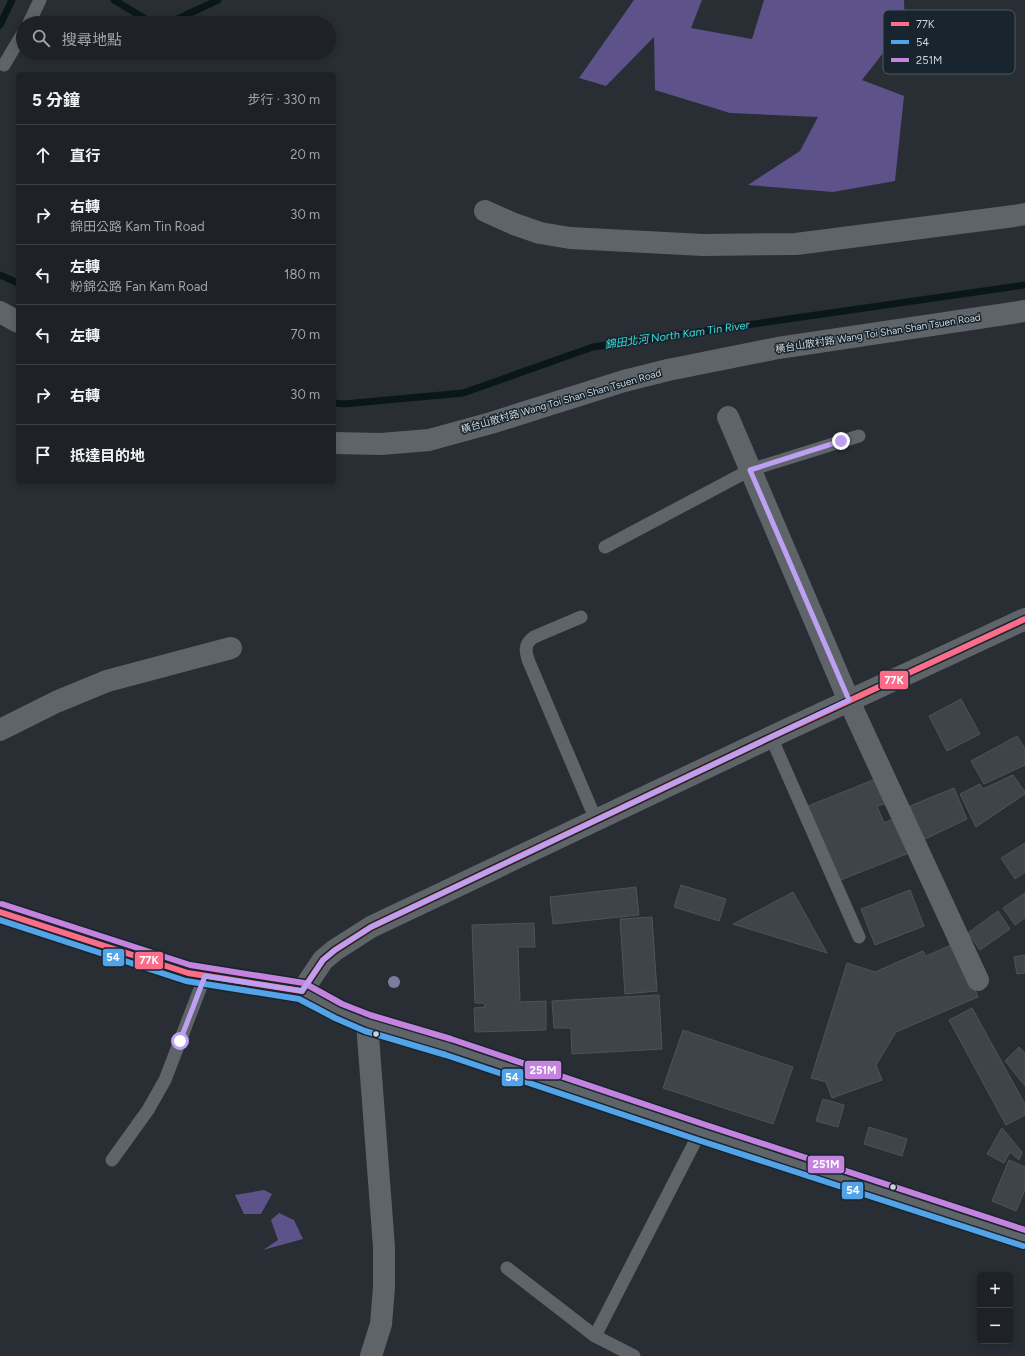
<!DOCTYPE html>
<html lang="zh-TW">
<meta charset="utf-8">
<style>
:root{--surface:#1e2226;--page:#2b2f32;--text:#f1f3f6;--muted:#a1a4a7;--line:#3c3f43}
body{margin:0;font-family:Figtree,"Noto Sans TC",sans-serif;background:var(--page);color:var(--text)}
.controls{position:absolute;right:12px;bottom:12px;display:grid;overflow:hidden;border-radius:6px;box-shadow:0 2px 10px #0003}
.controls button{width:36px;height:36px;display:grid;place-items:center;padding:0;border:0;border-bottom:1px solid var(--line);background:var(--surface);color:var(--text);font:20px sans-serif}
.stop{position:absolute;width:12px;height:12px;margin:-9px;border:3px solid #bca0f2;border-radius:50%;background:#fff}
.stop.end{background:#bca0f2;border-color:#fff;box-shadow:0 1px 4px #0008}
.list{margin:0;padding:0;list-style:none}
h2{display:flex;justify-content:space-between;align-items:center;height:52px;margin:0;padding:0 16px;font-size:17px}
h2 small{font-size:13px;font-weight:400;color:var(--muted)}
.list li{display:grid;grid-template-columns:26px 1fr auto;gap:12px;align-items:center;box-sizing:border-box;height:60px;padding:0 16px;border-top:1px solid var(--line)}
.list b{display:block;font-size:15px;white-space:nowrap}
.list p{margin:0;font-size:13px;white-space:nowrap;color:var(--muted)}
.list em{font-size:13px;font-style:normal;color:var(--muted)}
.icon{flex:none;width:22px;height:22px;fill:none;stroke:currentColor;stroke-width:2;stroke-linecap:round;stroke-linejoin:round}
.map{position:relative;flex:none;width:1025px;height:1356px;overflow:hidden}
.search{position:absolute;background:var(--surface);box-shadow:0 2px 10px #0003;left:16px;top:16px;width:320px;height:44px;display:flex;align-items:center;gap:10px;box-sizing:border-box;padding:0 14px;border-radius:22px;color:var(--muted);font-size:15px}
.panel{position:absolute;background:var(--surface);box-shadow:0 2px 10px #0003;left:16px;top:72px;width:320px;height:412px;border-radius:6px}
.map>svg:first-child{display:block}
.forest{fill:#5e528a}
.lines{fill:none;stroke-linecap:round;stroke-linejoin:round}
.stream{stroke:#0a1718;stroke-width:7}
.building{fill:#3e4549;stroke:#4d5357}
.service{stroke:#5f6469;stroke-width:13}
.minor{stroke:#5f6469;stroke-width:22}
.secondary{stroke:#5f6469;stroke-width:22}
.bus-1-casing{stroke:#19252e;stroke-width:9}
.bus-2-casing{stroke:#19252e;stroke-width:9}
.bus-3-casing{stroke:#19252e;stroke-width:9}
.bus-1{stroke:#fb6d88;stroke-width:6}
.bus-2{stroke:#53a3e8;stroke-width:6}
.bus-3{stroke:#c483df;stroke-width:6}
.tree{fill:#7f7d9e}
.route{stroke:#bca0f2;stroke-width:5}
.bus-dot{fill:#cdd5db;stroke:#19252e;stroke-width:1.5}
.labels{text-anchor:middle;dominant-baseline:central;stroke-width:3;stroke-linejoin:round;paint-order:stroke}
.street-label{font-size:10px;fill:#cdd5db;stroke:#19252e}
.water-label{font-size:11px;font-style:italic;fill:#3addd7;stroke:#19252e}
.key{fill:#19252e;stroke:#4f5a62;stroke-width:1}
.key-label{font-size:11px;fill:#cdd5db}
.line-badge{stroke:#19252e;stroke-width:1.5}
.badge-label{font-size:11px;text-anchor:middle;font-weight:bold;fill:#fff}
</style>
<div class="map">
<svg width="1025" height="1356" viewBox="0 0 1025 1356">
<rect width="100%" height="100%" fill="#282e33"/>
<g class="forest">
<path d="M634,0H702L691,28L752,39L764,0H904L905,25L862,80L904,96L895,181L833,192L748,185L800,151L818,117L730,113L655,90L654,37L606,86L579,78Z"/>
<path d="M264,1190L272,1194L261,1214H244L235,1195Z"/>
<path d="M279,1213L294,1220L303,1239L263,1250L278,1240L271,1220Z"/>
</g>
<g class="lines">
<g class="stream">
<path d="M114,0L152,23"/>
<path d="M169,23L218,0"/>
<path d="M0,25L12,0"/>
<path d="M0,275L18,283"/>
<path d="M334,403L344,404L463,393L593,347L1025,285"/>
</g>
</g>
<g class="building">
<path d="M961,699L980,734L947,751L929,716Z"/>
<path d="M1017,736L1025,749V765L984,784L971,761Z"/>
<path d="M1013,775L1025,792V794L976,827L960,794L980,784L983,789Z"/>
<path d="M878,778L888,803L877,806L884,823L895,818L909,853L838,881L808,806Z"/>
<path d="M954,788L967,819L923,840L910,806Z"/>
<path d="M1025,843V872L1015,879L1001,858Z"/>
<path d="M681,885L726,899L719,921L674,907Z"/>
<path d="M636,887L639,915L553,924L550,897Z"/>
<path d="M910,890L924,926L875,945L861,909Z"/>
<path d="M793,892L827,953L733,924Z"/>
<path d="M1025,893V918L1015,925L1003,908Z"/>
<path d="M998,911L1010,929L980,950L968,933Z"/>
<path d="M652,917L657,991L625,994L620,919Z"/>
<path d="M534,923L535,947H518L520,1002L546,1001V1030L475,1032L474,1008L485,1007L484,1003H475L472,925Z"/>
<path d="M956,943L978,997L896,1032L876,1065L882,1080L832,1098L826,1082L811,1078L847,963L875,972L923,951L926,956Z"/>
<path d="M1025,955V973L1017,974L1014,957Z"/>
<path d="M659,995L662,1049L572,1054L571,1028H554L552,1001Z"/>
<path d="M972,1008L1025,1104V1115L1006,1125L949,1020Z"/>
<path d="M683,1030L793,1067L773,1124L663,1088Z"/>
<path d="M1019,1047L1025,1053V1086L1005,1061Z"/>
<path d="M823,1099L844,1105L838,1127L816,1121Z"/>
<path d="M869,1127L907,1139L902,1156L864,1144Z"/>
<path d="M1002,1128L1022,1152L1019,1160L1010,1152L1004,1163L987,1154Z"/>
<path d="M1009,1160L1025,1167V1190L1016,1211L992,1201Z"/>
</g>
<g class="lines">
<g class="service">
<path d="M29,23L40,0"/>
<path d="M4,65L23,33"/>
<path d="M605,547L750,470L859,436"/>
<path d="M581,617L534,637C524,644 525,651 529,662L596,820"/>
<path d="M771,737L859,937"/>
<path d="M112,1160L148,1110L165,1080L205,976"/>
<path d="M507,1268L595,1336L634,1356"/>
<path d="M595,1336L700,1132"/>
</g>
<g class="minor">
<path d="M485,211L514,224L540,233L570,238L703,245L796,244L1014,216L1025,214"/>
<path d="M0,312L18,322"/>
<path d="M728,417L849,701L978,980"/>
<path d="M334,443L381,444L429,440L491,423L624,381L668,370L778,348L1025,311"/>
<path d="M0,730L56,702L107,681L231,648"/>
<path d="M367,1023L384,1247V1287L381,1324L371,1356"/>
</g>
<g class="secondary">
<path d="M0,912L188,973L302,991L339,1011L367,1023L448,1047L700,1132L1025,1238"/>
<path d="M302,991L323,960L335,950L371,927L771,737L1025,619"/>
</g>
<defs>
<g id="bus-1">
<path d="M0,912L188,973L302,991"/>
<path d="M302,991L323,960L335,950L371,927L771,737L1025,619"/>
</g>
<path id="bus-2" d="M0,920L186,981L299,999L335,1018L365,1031L446,1055L698,1140L1023,1246"/>
<path id="bus-3" d="M2,904L190,965L304,983L342,1004L370,1015L451,1039L703,1124L1025,1230"/>
</defs>
<use href="#bus-1" class="bus-1-casing"/>
<use href="#bus-2" class="bus-2-casing"/>
<use href="#bus-3" class="bus-3-casing"/>
<use href="#bus-1" class="bus-1"/>
<use href="#bus-2" class="bus-2"/>
<use href="#bus-3" class="bus-3"/>
</g>
<circle class="tree" cx="394" cy="982" r="6"/>
<g class="lines">
<path class="route" d="M180,1041L205,976L302,991L323,960L335,950L371,927L849,700L750,470L841,441"/>
</g>
<g class="bus-dot">
<circle cx="376" cy="1034" r="3.5"/>
<circle cx="893" cy="1187" r="3.5"/>
</g>
<g class="labels">
<g class="street-label">
<text transform="translate(878 333) rotate(-9)">橫台山散村路 Wang Toi Shan Shan Tsuen Road</text>
<text transform="translate(561 401) rotate(-16)">橫台山散村路 Wang Toi Shan Shan Tsuen Road</text>
</g>
<g class="water-label">
<text transform="translate(677 335) rotate(-8)">錦田北河 North Kam Tin River</text>
</g>
</g>
<rect x="883" y="10" width="132" height="64" rx="6" class="key"/>
<rect x="891" y="22" width="18" height="4" fill="#fb6d88"/>
<rect x="891" y="40" width="18" height="4" fill="#53a3e8"/>
<rect x="891" y="58" width="18" height="4" fill="#c483df"/>
<g class="key-label">
<text x="916" y="28">77K</text>
<text x="916" y="46">54</text>
<text x="916" y="64">251M</text>
</g>
<g class="line-badge">
<rect x="879" y="670" width="30" height="20" rx="4" fill="#fb6d88"/>
<rect x="102" y="948" width="23" height="19" rx="4" fill="#53a3e8"/>
<rect x="134" y="951" width="30" height="19" rx="4" fill="#fb6d88"/>
<rect x="524" y="1060" width="38" height="20" rx="4" fill="#c483df"/>
<rect x="501" y="1068" width="23" height="19" rx="4" fill="#53a3e8"/>
<rect x="807" y="1155" width="38" height="19" rx="4" fill="#c483df"/>
<rect x="841" y="1181" width="23" height="19" rx="4" fill="#53a3e8"/>
</g>
<g class="badge-label">
<text x="894" y="684">77K</text>
<text x="113" y="961">54</text>
<text x="149" y="964">77K</text>
<text x="543" y="1074">251M</text>
<text x="512" y="1081">54</text>
<text x="826" y="1168">251M</text>
<text x="853" y="1194">54</text>
</g>
</svg>
<div class="controls">
<button>+</button>
<button>−</button>
</div>
<div class="stop" style="left:180px;top:1041px"></div>
<div class="stop end" style="left:841px;top:441px"></div>
<div class="search"><svg class="icon" aria-label="search" viewBox="0 0 24 24"><circle cx="10" cy="10" r="6"/><path d="M15 15l6 6"/></svg>搜尋地點</div>
<section class="panel">
<h2>5 分鐘<small>步行 · 330 m</small></h2>
<ul class="list">
<li><svg class="icon" aria-label="ahead" viewBox="0 0 24 24"><path d="M12 20V5M6 11l6-6 6 6"/></svg><div><b>直行</b></div><em>20 m</em></li>
<li><svg class="icon" aria-label="right" viewBox="0 0 24 24"><path d="M7 20v-9h11M14 6l5 5-5 5"/></svg><div><b>右轉</b><p>錦田公路 Kam Tin Road</p></div><em>30 m</em></li>
<li><svg class="icon" aria-label="left" viewBox="0 0 24 24"><path d="M17 20v-9H6M10 6l-5 5 5 5"/></svg><div><b>左轉</b><p>粉錦公路 Fan Kam Road</p></div><em>180 m</em></li>
<li><svg class="icon" aria-label="left" viewBox="0 0 24 24"><path d="M17 20v-9H6M10 6l-5 5 5 5"/></svg><div><b>左轉</b></div><em>70 m</em></li>
<li><svg class="icon" aria-label="right" viewBox="0 0 24 24"><path d="M7 20v-9h11M14 6l5 5-5 5"/></svg><div><b>右轉</b></div><em>30 m</em></li>
<li><svg class="icon" aria-label="arrive" viewBox="0 0 24 24"><path d="M6 21V4h12l-3 4 3 4H6"/></svg><div><b>抵達目的地</b></div></li>
</ul>
</section>
</div>
